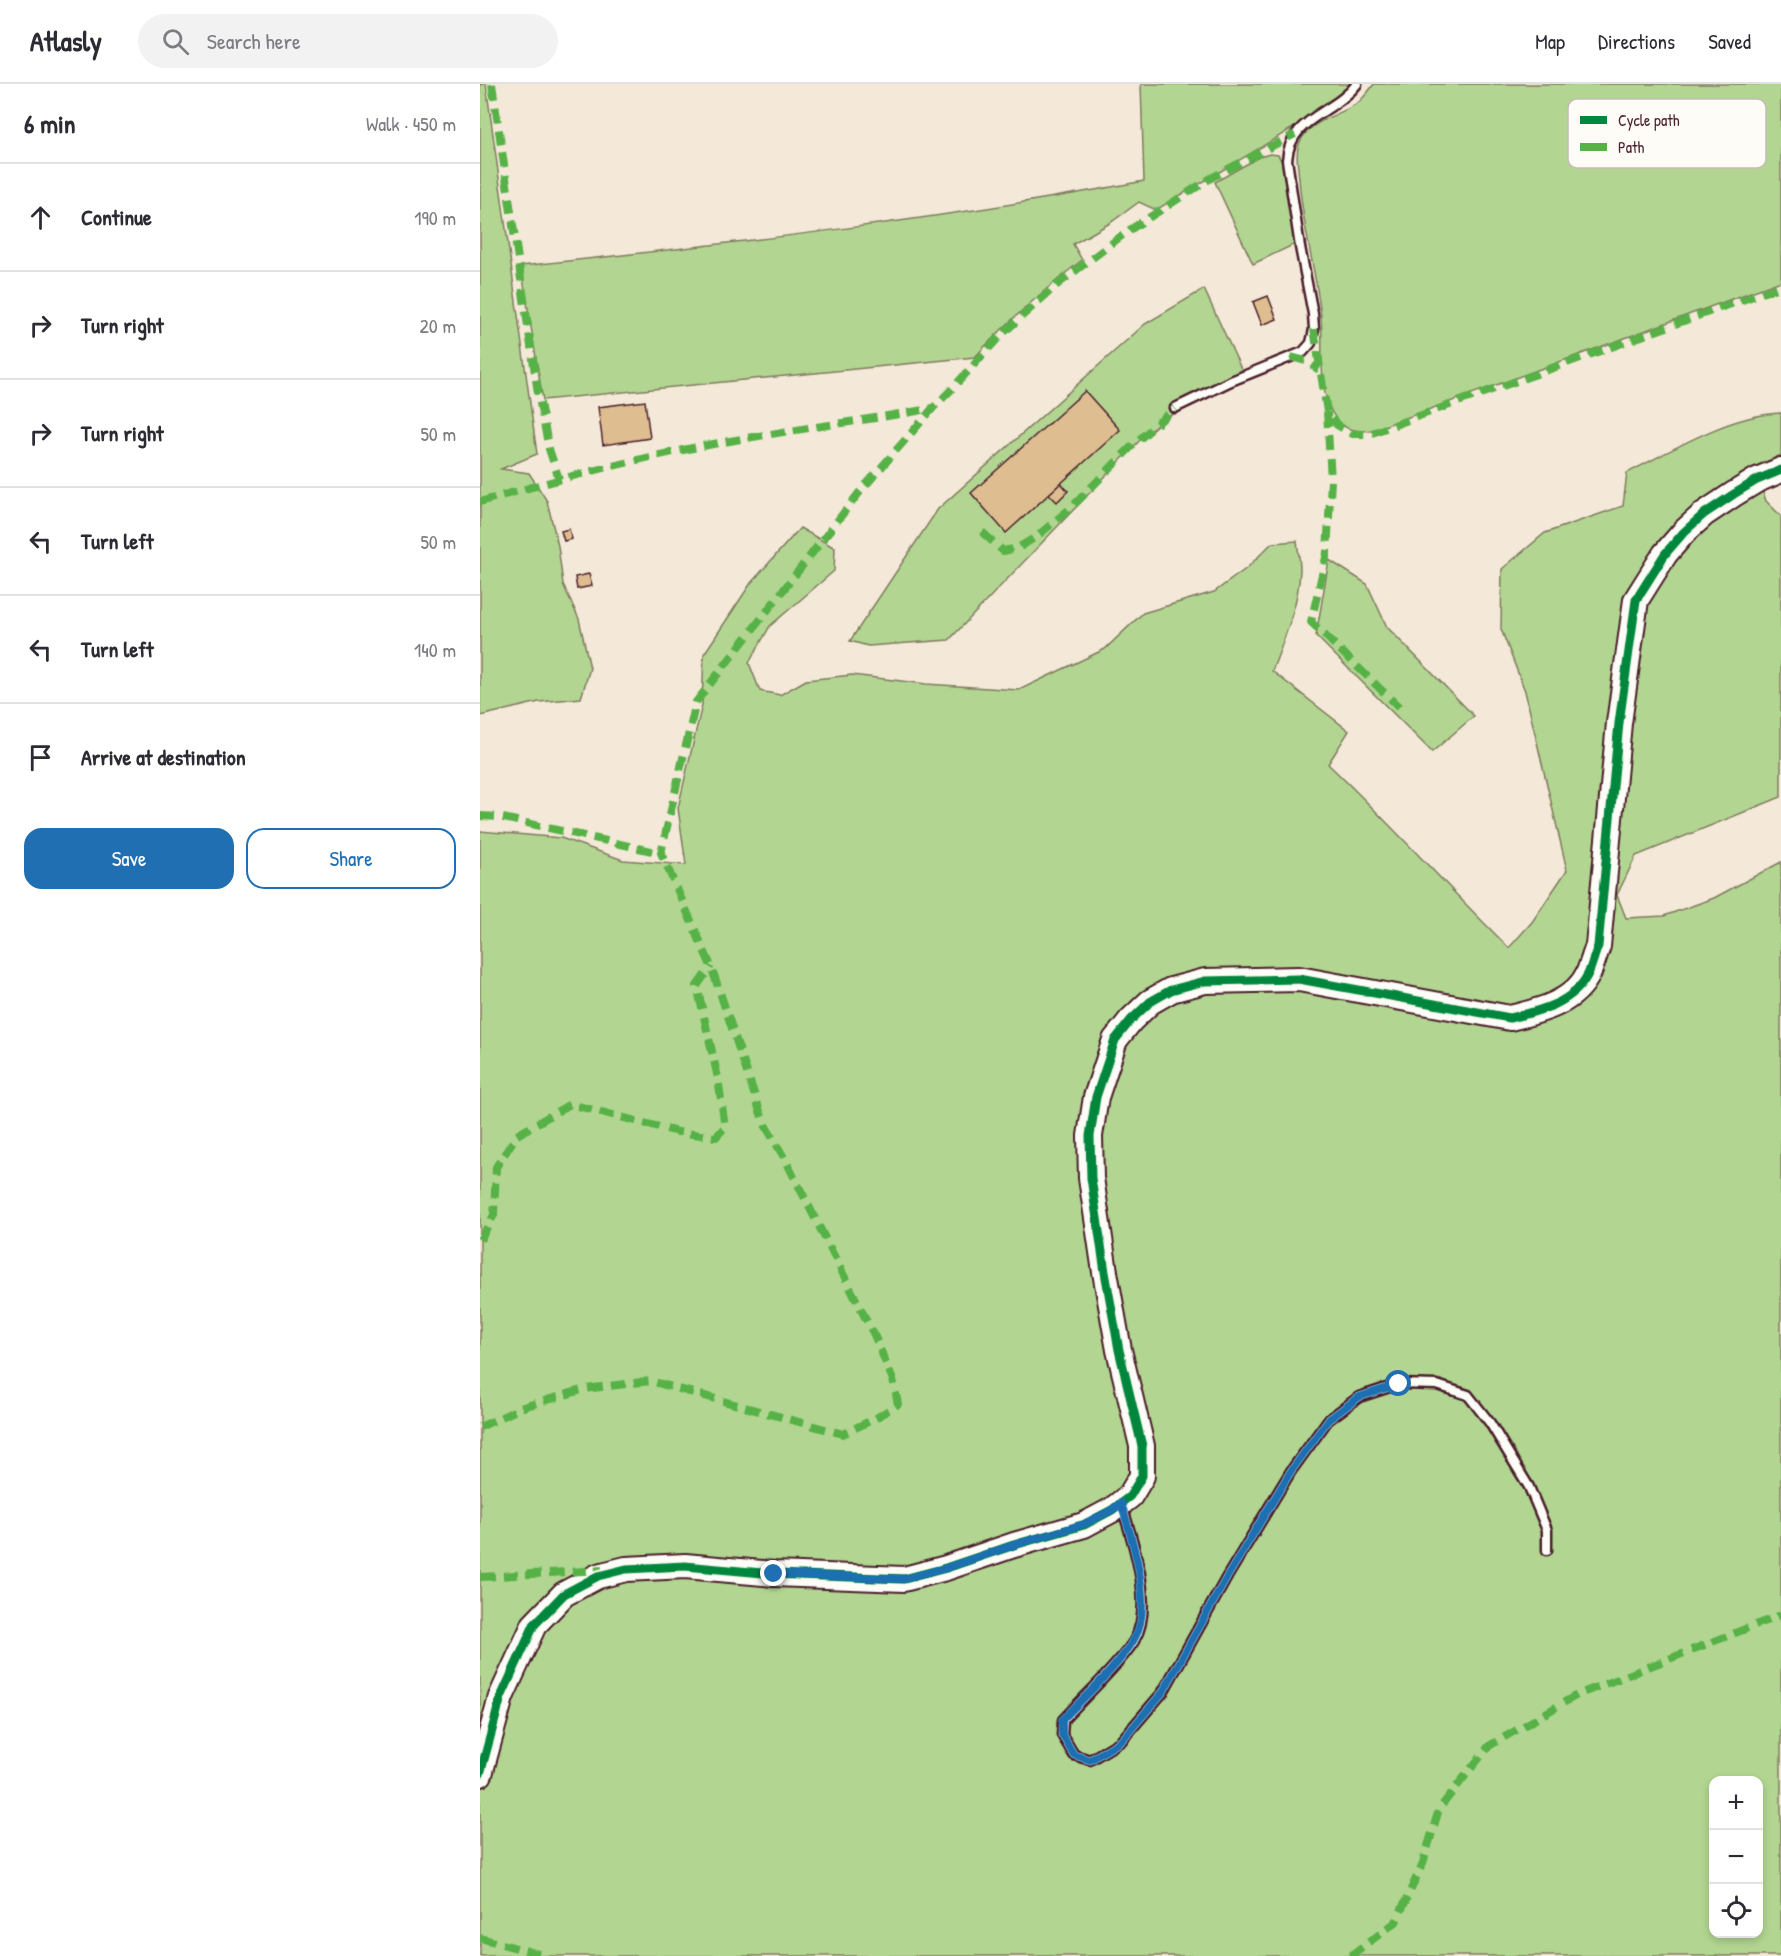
<!DOCTYPE html>
<meta charset="utf-8">
<style>
:root{--surface:#fff;--page:#f2f2f3;--text:#2b2b33;--muted:#7c7c81;--line:#e1e1e2;--accent:#1f6fb2}
body{margin:0;font-family:"Patrick Hand",sans-serif;background:var(--page);color:var(--text)}
.controls{position:absolute;right:18px;bottom:18px;display:grid;overflow:hidden;border-radius:12px;box-shadow:0 3px 9px #0003}
.controls button{width:54px;height:54px;display:grid;place-items:center;padding:0;border:0;border-bottom:2px solid var(--line);background:var(--surface);color:var(--text);font:30px sans-serif}
.stop{position:absolute;width:18px;height:18px;margin:-14px;border:4px solid #1f6fb2;border-radius:50%;background:#fff}
.stop.end{background:#1f6fb2;border-color:#fff;box-shadow:0 2px 6px #0008}
.list{margin:0;padding:0;list-style:none}
h2{display:flex;justify-content:space-between;align-items:center;height:78px;margin:0;padding:0 24px;font-size:26px}
h2 small{font-size:20px;font-weight:400;color:var(--muted)}
.list li{display:grid;grid-template-columns:39px 1fr auto;gap:18px;align-items:center;box-sizing:border-box;height:108px;padding:0 24px;border-top:2px solid var(--line)}
.list b{display:block;font-size:22px;white-space:nowrap}
.list em{font-size:20px;font-style:normal;color:var(--muted)}
.actions{display:flex;gap:12px;padding:18px 24px}
.actions a{flex:1;padding:14px 0;border:2px solid var(--accent);border-radius:18px;text-align:center;font-size:21px;color:var(--accent)}
.actions .main{background:var(--accent);color:#fff}
.icon{flex:none;width:33px;height:33px;fill:none;stroke:currentColor;stroke-width:2;stroke-linecap:round;stroke-linejoin:round}
.map{position:relative;flex:none;width:1301px;height:1872px;overflow:hidden}
header{display:flex;align-items:center;gap:36px;box-sizing:border-box;height:84px;padding:0 30px;background:var(--surface);border-bottom:2px solid var(--line)}
header strong{font-size:28px}
nav{display:flex;gap:33px;margin-inline-start:auto;font-size:21px}
.search{width:420px;height:54px;background:var(--page);display:flex;align-items:center;gap:15px;box-sizing:border-box;padding:0 21px;border-radius:33px;color:var(--muted);font-size:22px}
main{display:flex}
aside{flex:1;background:var(--surface)}
.map>svg:first-child{display:block}
.green{fill:#b2d691;stroke:#7e7a5e;stroke-width:1.5;fill-rule:evenodd}
.building{fill:#debd90;stroke:#4a1f2b;stroke-width:1.5}
.lines{fill:none;stroke-linecap:round;stroke-linejoin:round}
.lane-casing{stroke:#4a1f2b;stroke-width:13}
.secondary-casing{stroke:#4a1f2b;stroke-width:28}
.lane{stroke:#fdfcf7;stroke-width:8}
.secondary{stroke:#fdfcf7;stroke-width:24}
.quiet{stroke:#57b146;stroke-width:8;stroke-dasharray:15 8;stroke-linecap:butt}
.cycleway-casing{stroke:#fdfcf7;stroke-width:13}
.cycleway{stroke:#00873e;stroke-width:9}
.route{stroke:#1f6fb2;stroke-width:8}
.key{fill:#fdfcf7;stroke:#c7baba;stroke-width:1.5}
.key-label{font-size:16px;fill:#4a1f2b}
</style>
<header>
<strong>Atlasly</strong>
<div class="search"><svg class="icon" aria-label="search" viewBox="0 0 24 24"><circle cx="10" cy="10" r="6"/><path d="M15 15l6 6"/></svg>Search here</div>
<nav><a>Map</a><a>Directions</a><a>Saved</a></nav>
</header>
<main>
<aside>
<h2>6 min<small>Walk · 450 m</small></h2>
<ul class="list">
<li><svg class="icon" aria-label="ahead" viewBox="0 0 24 24"><path d="M12 20V5M6 11l6-6 6 6"/></svg><div><b>Continue</b></div><em>190 m</em></li>
<li><svg class="icon" aria-label="right" viewBox="0 0 24 24"><path d="M7 20v-9h11M14 6l5 5-5 5"/></svg><div><b>Turn right</b></div><em>20 m</em></li>
<li><svg class="icon" aria-label="right" viewBox="0 0 24 24"><path d="M7 20v-9h11M14 6l5 5-5 5"/></svg><div><b>Turn right</b></div><em>50 m</em></li>
<li><svg class="icon" aria-label="left" viewBox="0 0 24 24"><path d="M17 20v-9H6M10 6l-5 5 5 5"/></svg><div><b>Turn left</b></div><em>50 m</em></li>
<li><svg class="icon" aria-label="left" viewBox="0 0 24 24"><path d="M17 20v-9H6M10 6l-5 5 5 5"/></svg><div><b>Turn left</b></div><em>140 m</em></li>
<li><svg class="icon" aria-label="arrive" viewBox="0 0 24 24"><path d="M6 21V4h12l-3 4 3 4H6"/></svg><div><b>Arrive at destination</b></div></li>
</ul>
<div class="actions"><a class="main">Save</a><a>Share</a></div>
</aside>
<div class="map">
<svg width="1301" height="1872" viewBox="0 0 1301 1872">
<rect width="100%" height="100%" fill="#f4e9d8"/>
<filter id="ink" filterUnits="userSpaceOnUse"><feTurbulence type="fractalNoise" baseFrequency=".0167" numOctaves="2"/><feDisplacementMap in="SourceGraphic" scale="12" xChannelSelector="R" yChannelSelector="G"/><feConvolveMatrix kernelMatrix="1 2 1 2 8 2 1 2 1" color-interpolation-filters="sRGB"/></filter>
<g filter="url(#ink)">
<g class="green">
<path d="M0,0H6L57,370L21,385L49,389L67,417L78,462L83,500L99,535L110,584L101,614L59,618L0,632Z"/>
<path d="M661,0H872L868,8L848,23L676,126L659,118L630,139L593,160L602,176C564,206 528,237 495,273L63,316L41,182C250,160 458,136 664,97Z"/>
<path d="M894,0H1301V197L893,346C880,348 865,347 856,335C836,308 844,264 841,233C836,186 822,141 819,94C818,82 815,68 820,58C831,34 862,32 880,17C885,12 890,6 894,0Z"/>
<path d="M790,70L798,71L803,79L815,160L773,180L735,98L779,73Z"/>
<path d="M724,205L763,289L706,313L710,321L684,335L663,353L469,556L388,562L370,557L458,425L665,240Z"/>
<path d="M1301,329V371L1275,384L1286,417L1301,432V713L1156,772L1137,811L1146,834L1184,832L1234,814L1301,778V1872H0V747L81,754L143,776L206,781L198,724L222,621L224,570L271,499L320,444L355,464L354,487L290,542L269,579L280,607L300,611L326,596L372,591L446,600L539,606L625,565L663,529L734,508L767,484L792,459L817,457C818,467 820,476 820,486C819,519 804,556 792,587L869,647L848,680C910,739 968,804 1029,864L1052,838L1087,786L1045,607L1021,545L1022,485L1065,449L1143,422L1147,389C1193,366 1248,331 1301,329ZM1234,1696H1278V1850H1234Z"/>
<path d="M849,476L887,500L907,543L994,632L952,668L836,552Z"/>
</g>
<g class="building">
<path d="M788,212L797,235L782,241L773,218Z"/>
<path d="M605,307L640,346L526,449L491,409Z"/>
<path d="M165,317L170,354L123,361L118,323Z"/>
<path d="M581,399L588,407L577,418L569,410Z"/>
<path d="M89,445L92,455L84,457L81,447Z"/>
<path d="M109,490L112,502L97,505L95,493Z"/>
</g>
<g class="lines">
<defs>
<g id="lane">
<path d="M695,324L751,297L823,268L831,259L834,245L833,230L820,163L807,76C810,33 854,30 877,0"/>
<path d="M642,1422C653,1458 675,1522 654,1557C638,1582 604,1613 583,1636L582,1651L594,1671L610,1676L641,1657L683,1608L747,1493L811,1387L848,1336L879,1313L919,1300L957,1301L988,1311L1010,1339L1049,1403L1067,1446V1466"/>
</g>
<path id="secondary" d="M0,1690L21,1613L54,1541L84,1510L118,1492L146,1485L205,1482L294,1490L424,1495L466,1484L534,1461L604,1441L632,1426L650,1412L662,1392V1362L639,1266L625,1188L611,1094L610,1052L616,1013L635,956L651,936L670,918L691,906L725,897L819,895L1030,934C1060,927 1095,919 1109,888C1112,880 1115,870 1118,862L1139,639L1156,516L1185,470L1204,448L1224,430L1254,410L1277,396L1301,386"/>
</defs>
<use href="#lane" class="lane-casing"/>
<use href="#secondary" class="secondary-casing"/>
<use href="#lane" class="lane"/>
<use href="#secondary" class="secondary"/>
<g class="quiet">
<path d="M12,0L58,309L69,365L79,395"/>
<path d="M834,245L847,328L857,341L873,350H889L1301,202"/>
<path d="M811,273L826,277L839,286"/>
<path d="M847,328L851,396L847,469L831,538L919,623"/>
<path d="M0,418C88,392 177,369 267,354C329,343 391,336 453,324"/>
<path d="M502,448L523,467L538,464L556,453L592,423L654,360L695,324"/>
<path d="M0,732L19,733L181,769"/>
<path d="M0,1156L14,1131L16,1083L37,1051L90,1020L198,1048L236,1053L245,1043L238,994L217,902L231,882"/>
<path d="M0,1343L43,1323L105,1305L170,1297L363,1350L396,1334L418,1320L413,1296L395,1253L305,1075L284,1039L231,882L181,769L216,618L379,409L453,324L470,307L521,251L578,200L648,147L731,94L815,50"/>
<path d="M0,1493L122,1486"/>
<path d="M0,1854L66,1872"/>
<path d="M870,1872L916,1838L943,1779L959,1725L1009,1662L1097,1611L1301,1531"/>
</g>
<defs>
<path id="cycleway" d="M0,1690L21,1613L54,1541L84,1510L118,1492L146,1485L205,1482L294,1490L424,1495L466,1484L534,1461L604,1441L632,1426L650,1412L662,1392V1362L639,1266L625,1188L611,1094L610,1052L616,1013L635,956L651,936L670,918L691,906L725,897L819,895L1030,934C1060,927 1095,919 1109,888C1112,880 1115,870 1118,862L1139,639L1156,516L1185,470L1204,448L1224,430L1254,410L1277,396L1301,386"/>
</defs>
<use href="#cycleway" class="cycleway-casing"/>
<use href="#cycleway" class="cycleway"/>
</g>
</g>
<g class="lines" filter="url(#ink)">
<path class="route" d="M294,1490L424,1495L466,1484L534,1461L604,1440L632,1426L641,1419C652,1455 675,1523 653,1557C635,1586 606,1611 582,1636V1651L594,1671L610,1676L641,1657L683,1608L747,1493L811,1387L848,1336L879,1313L919,1300"/>
</g>
<rect x="1088" y="15" width="198" height="69" rx="9" class="key"/>
<rect x="1100" y="32" width="27" height="8" fill="#00873e"/>
<rect x="1100" y="59" width="27" height="8" fill="#57b146"/>
<g class="key-label">
<text x="1138" y="42">Cycle path</text>
<text x="1138" y="69">Path</text>
</g>
</svg>
<div class="controls">
<button>+</button>
<button>−</button>
<button><svg class="icon" aria-label="locate" viewBox="0 0 24 24"><circle cx="12" cy="12" r="6"/><path d="M12 2v4M12 18v4M2 12h4M18 12h4"/></svg></button>
</div>
<div class="stop" style="left:919px;top:1300px"></div>
<div class="stop end" style="left:294px;top:1490px"></div>
</div>
</main>
